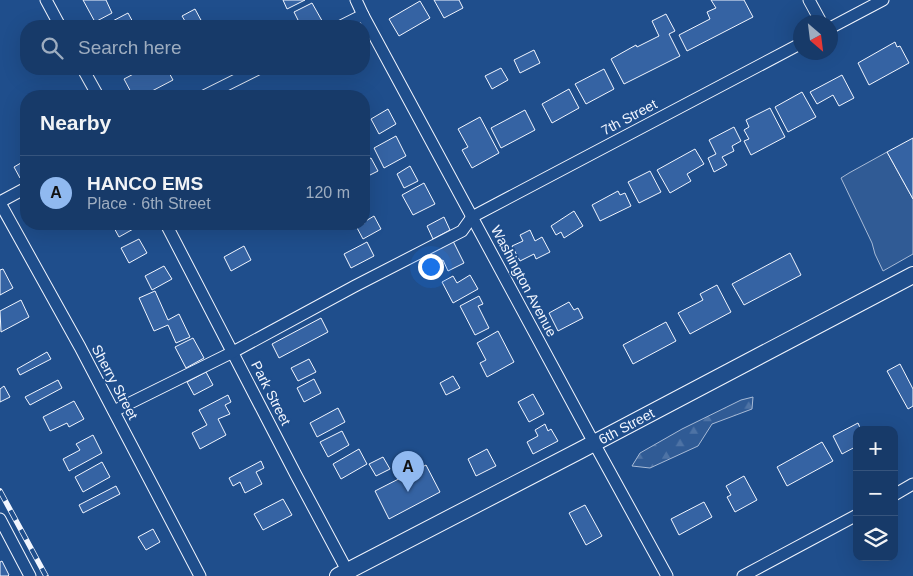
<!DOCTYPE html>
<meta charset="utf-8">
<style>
:root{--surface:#173a69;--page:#20416f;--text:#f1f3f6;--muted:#9eadc0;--line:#36547d;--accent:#90b9f0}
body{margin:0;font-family:Arial,sans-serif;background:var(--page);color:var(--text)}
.controls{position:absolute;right:15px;bottom:15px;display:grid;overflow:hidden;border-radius:10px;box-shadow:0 5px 20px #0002}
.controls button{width:45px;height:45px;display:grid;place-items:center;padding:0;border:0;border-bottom:1px solid var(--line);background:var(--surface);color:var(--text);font:25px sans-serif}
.compass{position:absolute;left:793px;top:15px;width:45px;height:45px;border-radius:50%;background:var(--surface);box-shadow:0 5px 20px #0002;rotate:152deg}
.you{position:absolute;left:430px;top:266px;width:18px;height:18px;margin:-12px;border:4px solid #fff;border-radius:50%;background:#1a73e8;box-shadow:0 0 0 8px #1a73e833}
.badge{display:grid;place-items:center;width:32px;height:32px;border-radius:50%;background:var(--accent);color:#111;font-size:16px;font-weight:700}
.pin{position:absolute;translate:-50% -41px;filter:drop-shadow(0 1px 2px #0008)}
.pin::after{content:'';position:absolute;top:26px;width:18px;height:15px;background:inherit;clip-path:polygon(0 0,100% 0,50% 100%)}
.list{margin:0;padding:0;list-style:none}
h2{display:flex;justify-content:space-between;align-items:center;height:65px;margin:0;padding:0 20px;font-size:21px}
h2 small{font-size:16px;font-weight:400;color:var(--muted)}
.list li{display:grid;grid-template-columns:32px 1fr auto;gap:15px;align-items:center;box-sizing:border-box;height:75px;padding:0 20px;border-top:1px solid var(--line)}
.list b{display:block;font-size:19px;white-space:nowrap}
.list p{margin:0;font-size:16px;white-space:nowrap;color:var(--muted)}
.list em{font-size:16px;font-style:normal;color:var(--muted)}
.icon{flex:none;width:28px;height:28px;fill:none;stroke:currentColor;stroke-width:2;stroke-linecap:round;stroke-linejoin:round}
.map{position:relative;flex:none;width:913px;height:576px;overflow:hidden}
.search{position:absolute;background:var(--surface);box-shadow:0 5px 20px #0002;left:20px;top:20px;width:350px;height:55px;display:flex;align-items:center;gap:12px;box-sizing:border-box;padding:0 18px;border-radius:20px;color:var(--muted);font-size:19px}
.panel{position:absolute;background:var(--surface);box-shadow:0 5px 20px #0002;left:20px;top:90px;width:350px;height:140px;border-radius:20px}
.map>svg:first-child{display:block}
.forest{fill:url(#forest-firs);stroke:#a8bbd7}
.built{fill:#305b95;stroke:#a8bbd7}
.building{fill:#3563a3;stroke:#f2f6ff}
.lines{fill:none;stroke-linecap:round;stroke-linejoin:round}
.street-casing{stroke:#f2f6ff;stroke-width:13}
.secondary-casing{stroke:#f2f6ff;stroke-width:18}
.street{stroke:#1f4e8c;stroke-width:11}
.secondary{stroke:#1f4e8c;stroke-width:16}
.rail-casing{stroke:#f2f6ff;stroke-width:5.5}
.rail{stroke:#1f4e8c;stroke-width:4;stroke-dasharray:11;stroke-linecap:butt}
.labels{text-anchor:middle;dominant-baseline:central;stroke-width:4;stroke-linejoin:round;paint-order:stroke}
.street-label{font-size:14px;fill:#f2f6ff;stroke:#1f4e8c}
</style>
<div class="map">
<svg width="913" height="576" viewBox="0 0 913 576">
<defs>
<pattern id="forest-firs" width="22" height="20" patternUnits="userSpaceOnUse" patternTransform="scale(1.25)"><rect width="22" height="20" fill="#305b95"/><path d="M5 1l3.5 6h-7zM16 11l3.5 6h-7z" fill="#4e73a5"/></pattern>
</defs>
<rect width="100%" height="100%" fill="#1f4e8c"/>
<path class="forest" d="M753,397L752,409L712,424L698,446L650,468L632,466L640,453L682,429L741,400Z"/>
<path class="built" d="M887,152L913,199V254L883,271L875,254L872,243L841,178L849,173Z"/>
<g class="building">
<path d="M83,0H106L112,13L95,22Z"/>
<path d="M283,0H305L287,9Z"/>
<path d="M434,0H459L463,8L444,18Z"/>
<path d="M711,0H744L753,17L687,51L679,35L710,19L707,12L716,8Z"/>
<path d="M420,1L430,18L399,36L389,19Z"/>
<path d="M312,3L325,26H301L294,12Z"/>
<path d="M195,9L202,22L194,26H188L182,16Z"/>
<path d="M128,13L135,26H105V25Z"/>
<path d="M666,14L675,31L669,34L680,56L624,84L611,59L636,45L637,47L659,36L652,21Z"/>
<path d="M895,42L897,47L900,46L909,63L869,85L858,63Z"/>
<path d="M534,50L540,63L520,73L514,60Z"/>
<path d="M501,68L508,80L492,89L485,76Z"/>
<path d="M143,69H167L173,80L152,91L154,96H133L124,79Z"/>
<path d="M604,69L614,89L586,104L575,84Z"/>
<path d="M842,75L854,98L839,106L833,95L817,104L810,92Z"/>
<path d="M569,89L579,108L552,123L542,104Z"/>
<path d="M802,92L816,117L788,132L775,107Z"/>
<path d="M770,108L785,137L751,155L744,141L749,139L744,130L749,127L746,120Z"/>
<path d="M388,109L396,124L379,134L371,119Z"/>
<path d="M525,110L535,130L501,148L491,128Z"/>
<path d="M480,117L499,153L472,168L462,150L468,147L458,129Z"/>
<path d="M734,127L741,141L732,146L734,151L722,157L727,165L714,172L708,158L716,154L709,140Z"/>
<path d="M396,136L406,156L384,168L374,148Z"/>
<path d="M913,138V199L887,152Z"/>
<path d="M695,149L704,164L687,174L691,181L670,193L657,170Z"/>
<path d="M371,158L378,171L364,178V161Z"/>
<path d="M26,160V175L20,178L14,167Z"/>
<path d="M410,166L418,181L404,188L397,174Z"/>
<path d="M650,171L661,192L639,203L628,182Z"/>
<path d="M424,183L435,204L413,215L402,195Z"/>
<path d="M618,191L620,195L625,193L631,206L600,221L592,205Z"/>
<path d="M574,211L583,226L564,238L561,232L556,235L551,226Z"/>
<path d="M374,216L381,229L363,239L356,226L360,224H364V222Z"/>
<path d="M444,217L450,230L433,239L427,226Z"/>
<path d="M112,224H132L135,228L119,237Z"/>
<path d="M530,230L535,241L542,237L550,252L536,259L534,254L520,261L512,246L523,241L520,235Z"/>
<path d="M139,239L147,253L129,263L121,248Z"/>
<path d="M453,241L464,263L448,271L443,260L429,268L423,257Z"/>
<path d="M367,242L374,256L351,268L344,254Z"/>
<path d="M244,246L251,260L231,271L224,257Z"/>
<path d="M790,253L801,275L744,305L732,284Z"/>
<path d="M164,266L172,279L152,290L145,276Z"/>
<path d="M3,269L13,288L0,295V270Z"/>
<path d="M470,275L478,289L453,303L442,282L453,276L457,283Z"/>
<path d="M717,285L731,312L690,334L678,313L703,300L700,294Z"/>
<path d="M155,291L168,320L179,314L190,337L176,343L168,325L154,331L139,298Z"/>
<path d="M479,296L483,304L478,306L489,328L475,335L460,306Z"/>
<path d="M21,300L29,317L1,332L0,311Z"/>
<path d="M569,302L574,310L578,308L583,318L558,331L549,313Z"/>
<path d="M321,318L328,332L279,358L272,344Z"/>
<path d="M666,322L676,341L633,364L623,345Z"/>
<path d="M498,331L514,362L487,377L480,363L486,360L477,343Z"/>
<path d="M193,338L204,358L186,368L175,347Z"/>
<path d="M47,352L51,359L20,375L17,369Z"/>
<path d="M309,359L316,372L298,381L291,368Z"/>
<path d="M900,364L913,389V406L908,409L887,371Z"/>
<path d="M206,372L213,385L194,395L187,382Z"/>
<path d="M453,376L460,388L446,395L440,383Z"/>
<path d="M314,379L321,393L304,402L297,388Z"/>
<path d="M58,380L62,388L30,405L25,397Z"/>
<path d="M4,386L10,397L0,402V389Z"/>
<path d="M533,394L544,414L529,422L518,402Z"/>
<path d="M228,395L231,402L225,405L230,414L218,419L226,435L200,449L192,433L207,425L199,410Z"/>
<path d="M74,401L84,419L69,427L67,423L50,431L43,417Z"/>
<path d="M338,408L345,422L317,437L310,423Z"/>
<path d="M858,423L861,430H857V446L842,454L833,436Z"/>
<path d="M545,424L548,431L551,429L558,441L533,454L527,442L538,436L535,430Z"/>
<path d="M342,431L349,445L328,457L320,442Z"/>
<path d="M93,435L102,453L69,471L63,459L80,450L76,444Z"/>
<path d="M822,442L833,461L787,486L777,467Z"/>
<path d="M359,449L367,464L341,479L333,464Z"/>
<path d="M487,449L496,466L476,476L468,459Z"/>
<path d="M383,457L390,469L376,476L369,464Z"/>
<path d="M261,461L264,468L256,472L262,484L245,493L240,482L233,486L229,478Z"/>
<path d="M102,462L110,477L83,492L75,477Z"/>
<path d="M426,465L440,492L389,519L375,491Z"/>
<path d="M744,476L757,500L735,512L727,497L731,495L726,486Z"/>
<path d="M116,486L120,494L83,513L79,505Z"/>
<path d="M283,499L292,515L263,530L254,514Z"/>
<path d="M704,502L712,517L679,535L671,519Z"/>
<path d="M585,505L602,536L586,545L569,513Z"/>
<path d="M153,529L160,542L146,550L138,537Z"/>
<path d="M2,561L9,575L8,576H0V562Z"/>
</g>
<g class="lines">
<defs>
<g id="street">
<path d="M46,0L60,26"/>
<path d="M356,0L363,15L594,443L667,576"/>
<path d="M809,0L821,22"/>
<path d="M341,26L363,15"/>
<path d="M830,28L883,0"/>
<path d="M83,69L98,96"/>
<path d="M204,96L258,69"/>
<path d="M0,202L26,188"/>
<path d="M0,203L80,347L200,576"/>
<path d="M166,224L296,475L350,576"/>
<path d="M114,411L233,352L355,286L462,231L472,217L800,44"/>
<path d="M894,495L913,484"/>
<path d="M0,519L30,576"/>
<path d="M743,576L857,515"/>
</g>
<g id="secondary">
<path id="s1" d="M338,576L579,451L913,275"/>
</g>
</defs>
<use href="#street" class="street-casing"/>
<use href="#secondary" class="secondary-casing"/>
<use href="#street" class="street"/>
<use href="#secondary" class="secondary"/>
<defs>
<path id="rail" d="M0,491L46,576"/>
</defs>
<use href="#rail" class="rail-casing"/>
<use href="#rail" class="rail"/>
</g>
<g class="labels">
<g class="street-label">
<text transform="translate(629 117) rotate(-28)">7th Street</text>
<text transform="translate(524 281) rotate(62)">Washington Avenue</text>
<text transform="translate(115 382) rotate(62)">Sherry Street</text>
<text transform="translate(271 393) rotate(63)">Park Street</text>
<text stroke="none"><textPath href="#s1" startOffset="325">6th Street</textPath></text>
</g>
</g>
</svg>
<div class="controls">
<button>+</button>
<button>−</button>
<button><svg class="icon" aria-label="layers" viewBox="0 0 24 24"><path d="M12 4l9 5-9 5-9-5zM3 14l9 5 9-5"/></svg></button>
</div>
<svg class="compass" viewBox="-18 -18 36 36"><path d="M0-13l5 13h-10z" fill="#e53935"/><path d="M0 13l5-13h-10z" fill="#9eadc0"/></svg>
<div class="you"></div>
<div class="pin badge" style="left:408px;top:492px">A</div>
<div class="search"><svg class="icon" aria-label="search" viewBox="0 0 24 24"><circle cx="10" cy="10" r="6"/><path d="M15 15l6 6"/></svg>Search here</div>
<section class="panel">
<h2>Nearby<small></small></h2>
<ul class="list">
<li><span class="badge">A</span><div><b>HANCO EMS</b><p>Place · 6th Street</p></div><em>120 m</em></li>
</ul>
</section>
</div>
